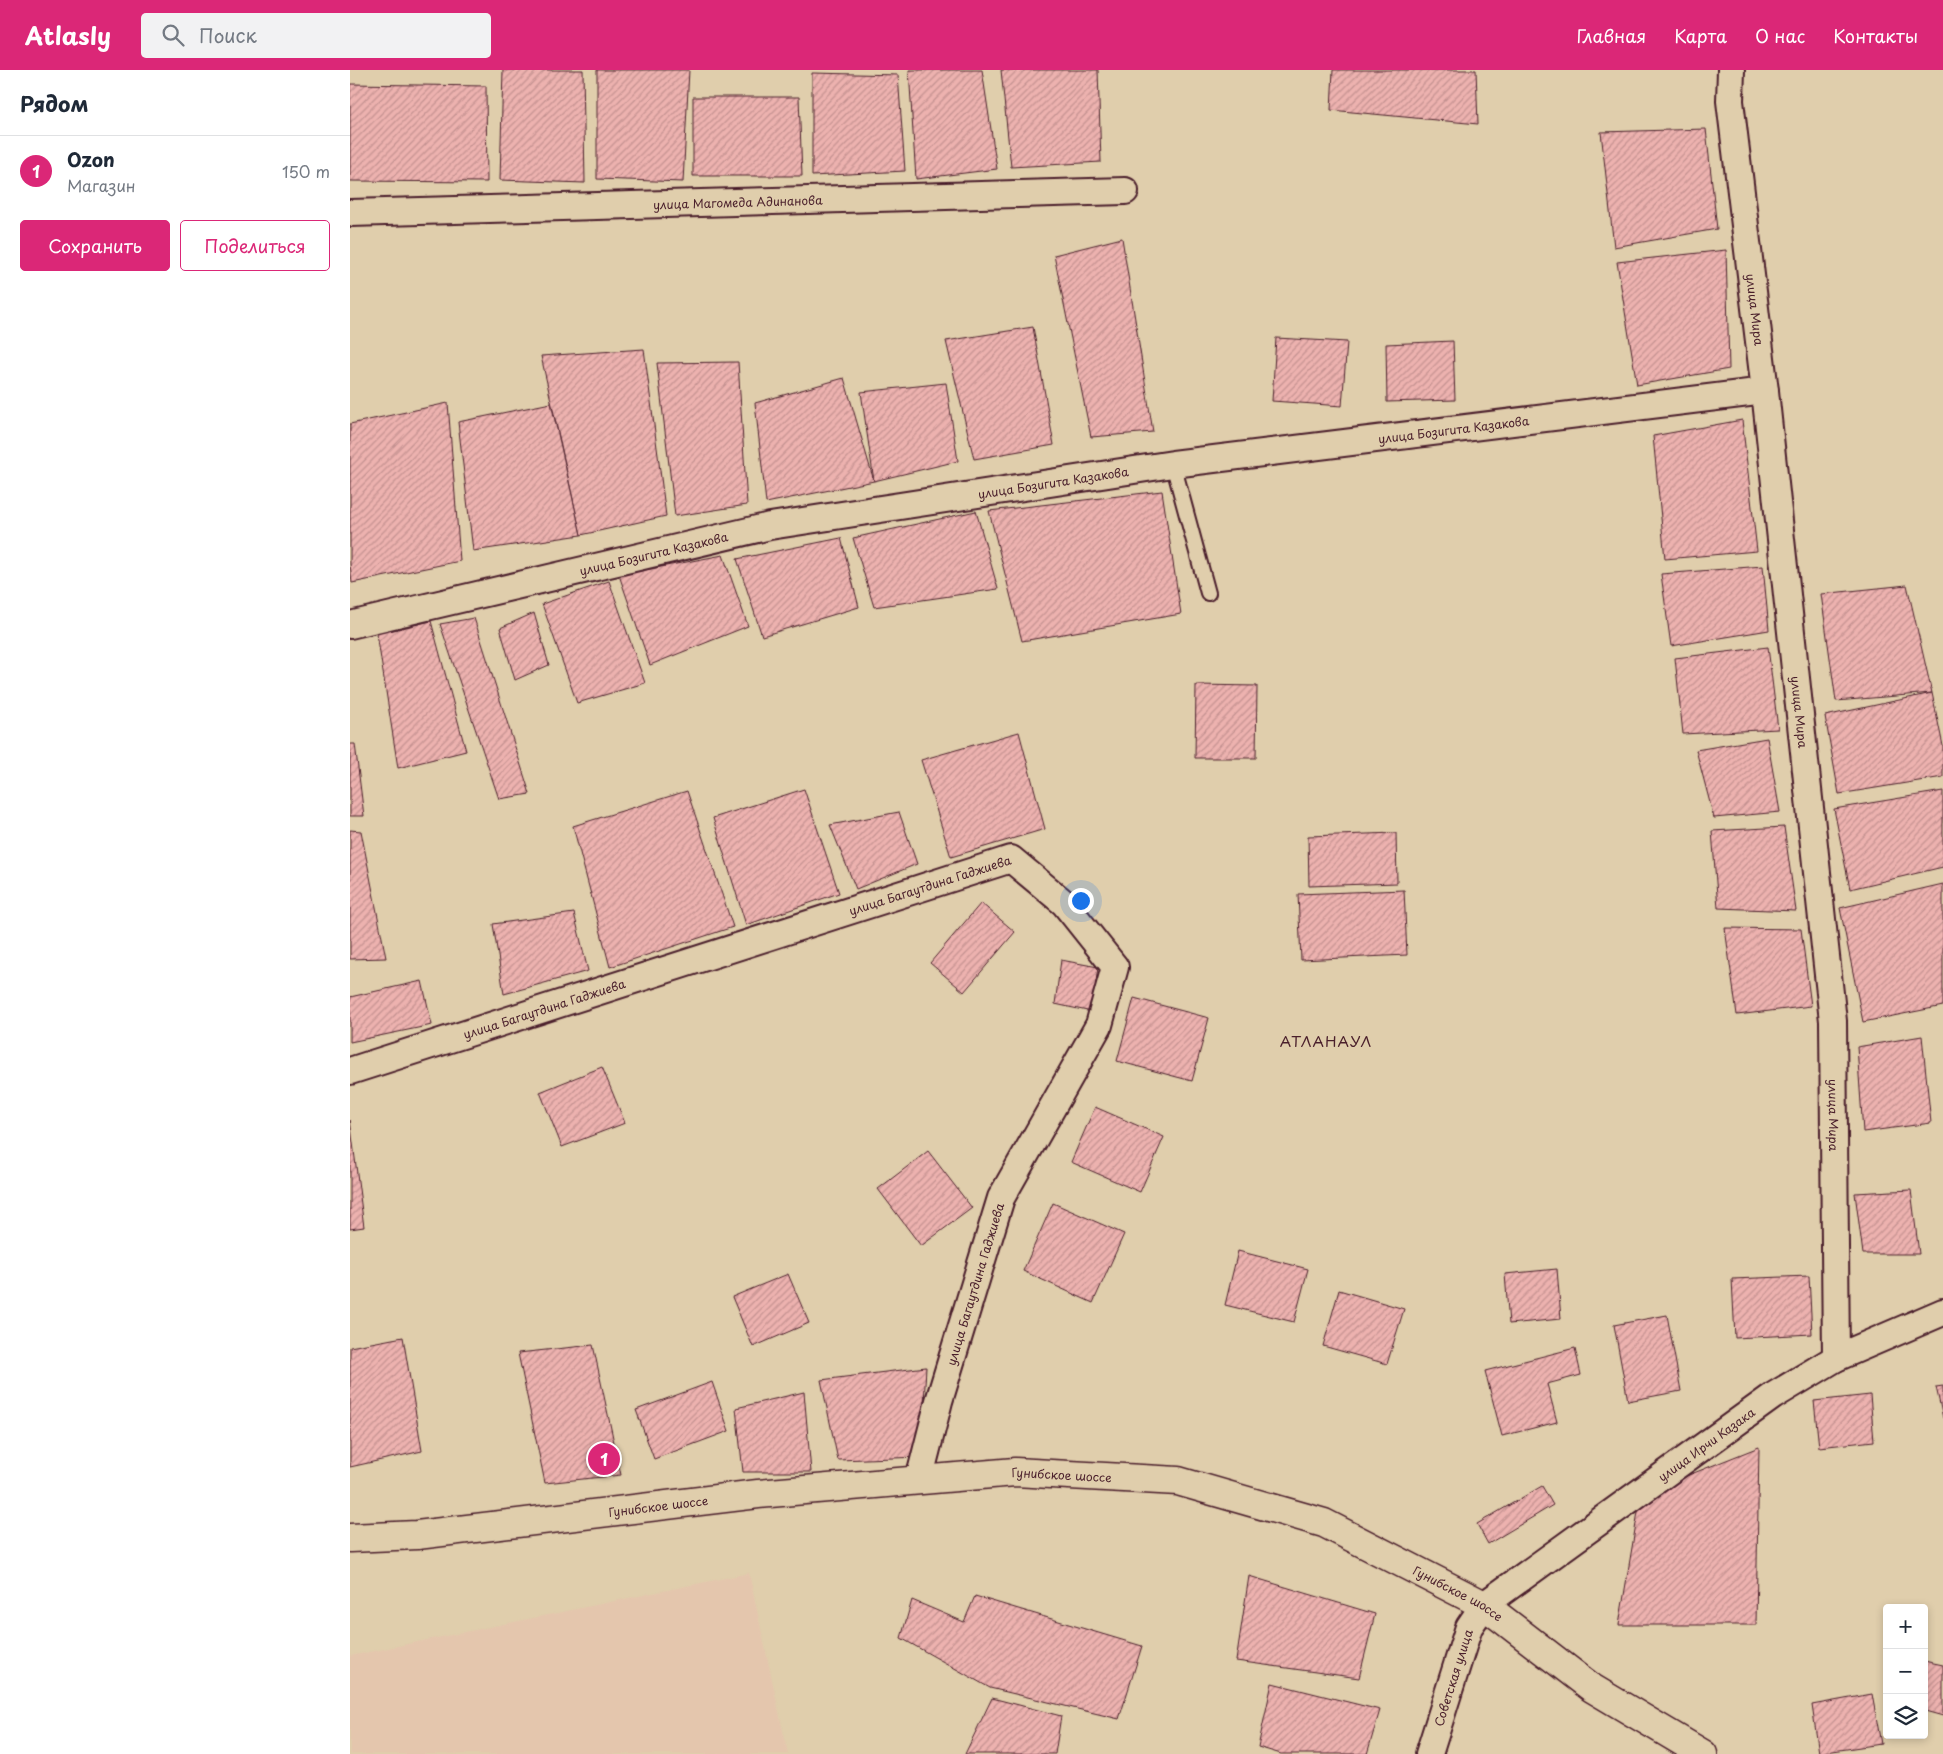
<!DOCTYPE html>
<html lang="ru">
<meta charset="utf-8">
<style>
:root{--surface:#fff;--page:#f2f2f3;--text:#1f2937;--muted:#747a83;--line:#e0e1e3;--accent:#db2777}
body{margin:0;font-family:"Playpen Sans",sans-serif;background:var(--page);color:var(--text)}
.controls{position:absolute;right:15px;bottom:15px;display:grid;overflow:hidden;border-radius:5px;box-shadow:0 2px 8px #0003}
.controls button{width:45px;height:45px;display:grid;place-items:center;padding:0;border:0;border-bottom:1px solid var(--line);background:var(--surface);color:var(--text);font:25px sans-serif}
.you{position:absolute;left:730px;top:830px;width:18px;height:18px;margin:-12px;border:4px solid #fff;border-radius:50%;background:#1a73e8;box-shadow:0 0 0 8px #1a73e833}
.badge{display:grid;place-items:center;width:32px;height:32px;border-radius:50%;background:var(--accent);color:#fff;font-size:16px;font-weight:700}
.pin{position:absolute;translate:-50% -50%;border:2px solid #fff;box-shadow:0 1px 5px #0006}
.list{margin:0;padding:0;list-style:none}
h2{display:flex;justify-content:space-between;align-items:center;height:65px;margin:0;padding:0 20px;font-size:21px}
h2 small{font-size:16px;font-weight:400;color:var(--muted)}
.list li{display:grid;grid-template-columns:32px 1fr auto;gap:15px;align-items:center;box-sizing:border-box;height:70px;padding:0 20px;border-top:1px solid var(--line)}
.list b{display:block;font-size:19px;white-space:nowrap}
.list p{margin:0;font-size:16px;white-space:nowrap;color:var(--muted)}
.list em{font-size:16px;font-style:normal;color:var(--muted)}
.actions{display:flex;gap:10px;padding:15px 20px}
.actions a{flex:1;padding:11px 0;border:1px solid var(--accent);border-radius:5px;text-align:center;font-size:18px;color:var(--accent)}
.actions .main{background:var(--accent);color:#fff}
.icon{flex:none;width:28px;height:28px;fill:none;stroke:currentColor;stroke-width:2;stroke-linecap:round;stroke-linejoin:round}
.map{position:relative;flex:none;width:1593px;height:1684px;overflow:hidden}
header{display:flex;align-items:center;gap:30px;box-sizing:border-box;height:70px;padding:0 25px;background:var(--accent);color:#fff}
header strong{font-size:24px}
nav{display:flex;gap:28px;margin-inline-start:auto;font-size:18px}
.search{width:350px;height:45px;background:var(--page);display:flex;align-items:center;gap:12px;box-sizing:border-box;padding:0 18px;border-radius:5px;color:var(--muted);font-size:19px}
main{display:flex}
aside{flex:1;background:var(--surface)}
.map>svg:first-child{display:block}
.built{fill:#e4c6ad}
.building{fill:url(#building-hatch);stroke:#4a1f2b}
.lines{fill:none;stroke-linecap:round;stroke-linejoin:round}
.lane-casing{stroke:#4a1f2b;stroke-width:18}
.street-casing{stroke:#4a1f2b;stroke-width:30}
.secondary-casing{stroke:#4a1f2b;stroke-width:31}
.lane{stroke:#e0ceac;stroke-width:14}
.street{stroke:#e0ceac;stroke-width:26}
.secondary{stroke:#e0ceac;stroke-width:28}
.labels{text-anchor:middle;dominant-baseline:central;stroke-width:4;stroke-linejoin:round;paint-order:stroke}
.street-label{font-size:12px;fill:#4a1f2b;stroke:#e0ceac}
.quarter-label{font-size:15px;letter-spacing:1px;fill:#4a1f2b;stroke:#e0ceac}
</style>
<header>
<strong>Atlasly</strong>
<div class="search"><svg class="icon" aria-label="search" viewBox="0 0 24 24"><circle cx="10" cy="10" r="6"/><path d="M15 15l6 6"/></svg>Поиск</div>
<nav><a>Главная</a><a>Карта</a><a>О нас</a><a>Контакты</a></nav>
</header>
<main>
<aside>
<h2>Рядом<small></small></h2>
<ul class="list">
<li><span class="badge">1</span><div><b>Ozon</b><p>Магазин</p></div><em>150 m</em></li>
</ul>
<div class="actions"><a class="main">Сохранить</a><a>Поделиться</a></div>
</aside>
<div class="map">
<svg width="1593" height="1684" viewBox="0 0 1593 1684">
<defs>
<pattern id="building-hatch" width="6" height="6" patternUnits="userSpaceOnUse" patternTransform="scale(1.25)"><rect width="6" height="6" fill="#edb2af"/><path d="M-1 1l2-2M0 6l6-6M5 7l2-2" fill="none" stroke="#c2908f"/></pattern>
</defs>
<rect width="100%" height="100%" fill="#e0ceac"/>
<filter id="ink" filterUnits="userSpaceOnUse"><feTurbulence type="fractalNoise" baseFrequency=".02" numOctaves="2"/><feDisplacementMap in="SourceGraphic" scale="10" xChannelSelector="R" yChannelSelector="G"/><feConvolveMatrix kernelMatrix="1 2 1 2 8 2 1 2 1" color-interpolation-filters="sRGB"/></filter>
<g filter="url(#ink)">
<path class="built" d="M399,1503L438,1684H0V1586Z"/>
<g class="building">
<path d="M153,0H233L235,113L150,110Z"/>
<path d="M247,0H339L333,112L247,109Z"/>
<path d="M559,0H632L647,99L566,109Z"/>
<path d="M651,0H748L751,92L661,97Z"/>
<path d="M983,0H1126L1128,54L981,40Z"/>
<path d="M462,3L548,5L555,101L462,106Z"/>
<path d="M0,14L136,16L137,112L0,111Z"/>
<path d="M343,27H449L452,106H343Z"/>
<path d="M1356,59L1367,159L1264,177L1251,62Z"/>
<path d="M772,168L803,362L741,367L704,185Z"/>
<path d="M1376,180L1379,299L1287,315L1267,192Z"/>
<path d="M683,257L704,375L624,389L596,271Z"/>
<path d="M926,268L997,272L992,336L922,331Z"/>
<path d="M1103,271L1105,330L1037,332L1036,274Z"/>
<path d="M294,279L316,446L231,465L191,286Z"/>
<path d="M388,292L397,435L325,446L307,293Z"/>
<path d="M494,308L524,411L416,433L405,333Z"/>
<path d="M596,313L608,391L524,411L511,322Z"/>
<path d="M98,333L110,491L2,513L0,494V354Z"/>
<path d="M201,333L231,465L123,481L108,352Z"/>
<path d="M1392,350L1407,481L1315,489L1303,366Z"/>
<path d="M812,421L831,544L672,571L639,441Z"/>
<path d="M626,441L648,519L524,537L503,468Z"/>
<path d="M491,468L509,537L412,566L387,489Z"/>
<path d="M373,485L398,556L300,595L269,505Z"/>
<path d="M1413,496L1419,560L1321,576L1311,504Z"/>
<path d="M259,511L295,613L227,633L192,534Z"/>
<path d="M1557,515L1582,623L1486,631L1471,524Z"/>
<path d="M184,543L199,595L165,610L150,558Z"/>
<path d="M124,548L180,724L149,729L90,554Z"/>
<path d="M81,551L116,681L48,698L27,564Z"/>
<path d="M1418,577L1428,659L1333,664L1325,588Z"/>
<path d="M846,615L907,616L906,688H845Z"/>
<path d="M1582,623L1593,676V707L1489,724L1475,646Z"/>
<path d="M669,662L695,759L601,787L571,690Z"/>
<path d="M1417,668L1430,742L1364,748L1346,680Z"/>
<path d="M0,674H5L14,746H0Z"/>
<path d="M454,719L489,823L396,855L363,748Z"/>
<path d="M337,721L383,857L260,897L223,756Z"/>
<path d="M1593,721V797L1500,819L1484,739Z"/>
<path d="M549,742L567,794L506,819L480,755Z"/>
<path d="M1434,757L1446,841L1368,838L1362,761Z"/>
<path d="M0,760L11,761L36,888L0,889Z"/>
<path d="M1046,763L1047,813L959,816L958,766Z"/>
<path d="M1593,814V936L1513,952L1490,838Z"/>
<path d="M1054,820L1057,885L951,890L948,824Z"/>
<path d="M631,833L665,862L614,922L580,893Z"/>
<path d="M224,843L238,901L154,924L143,854Z"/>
<path d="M1375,858L1451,859L1461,936L1387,945Z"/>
<path d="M711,890L748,897L742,942L705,934Z"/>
<path d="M72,911L82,955L0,972V927Z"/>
<path d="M784,928L859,948L842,1011L767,991Z"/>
<path d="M1572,966L1581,1053L1513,1062L1507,977Z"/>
<path d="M252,997L275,1053L212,1077L190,1022Z"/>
<path d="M745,1037L814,1067L790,1122L721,1092Z"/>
<path d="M0,1050L14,1157L0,1159Z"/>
<path d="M578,1081L622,1138L571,1176L528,1119Z"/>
<path d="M1561,1120L1569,1184H1513L1505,1123Z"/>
<path d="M703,1133L774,1164L743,1233L673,1201Z"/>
<path d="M888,1181L958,1199L944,1252L875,1235Z"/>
<path d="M1207,1199L1211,1249L1159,1254L1155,1204Z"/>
<path d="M438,1204L459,1253L403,1277L382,1227Z"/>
<path d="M1459,1206L1462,1264L1385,1268L1382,1209Z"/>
<path d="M989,1220L1054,1239L1037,1294L973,1276Z"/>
<path d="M1317,1245L1331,1321L1278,1331L1264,1255Z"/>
<path d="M53,1267L72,1381L0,1397V1277Z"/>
<path d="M243,1275L271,1405L195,1413L168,1283Z"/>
<path d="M1225,1278L1231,1305L1197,1314L1207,1352L1152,1366L1135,1301Z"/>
<path d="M576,1297L571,1387L488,1390L471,1310Z"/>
<path d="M362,1312L379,1361L304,1389L286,1340Z"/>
<path d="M1593,1316V1348L1586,1317Z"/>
<path d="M454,1322L461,1402H393L386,1338Z"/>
<path d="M1520,1325L1524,1371L1469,1377L1464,1331Z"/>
<path d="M1409,1377L1406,1555H1269L1291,1424Z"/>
<path d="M1192,1416L1203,1435L1138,1474L1127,1454Z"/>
<path d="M899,1506L1025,1544L1009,1608L886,1591Z"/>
<path d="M625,1526L792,1576L769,1649L640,1618L551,1568L562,1530L614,1552Z"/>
<path d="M1574,1591L1593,1595V1646L1575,1641Z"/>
<path d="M922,1613L1030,1640L1017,1684H931L908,1677Z"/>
<path d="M1522,1624L1531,1674L1469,1683L1462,1635Z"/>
<path d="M642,1628L711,1646L705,1684H615Z"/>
</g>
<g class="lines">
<defs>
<path id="lane" d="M823,394L858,523"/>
<g id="street">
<path id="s1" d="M1381,0L1380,31L1415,321L1483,951L1486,1288"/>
<path id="s2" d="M0,143L775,121"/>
<path id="s3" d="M0,555L420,456L823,394L1415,321"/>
<path id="s4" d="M0,1001L661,789L714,833L765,897L749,955L651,1128L589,1331L569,1410"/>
<path id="s5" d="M1079,1684L1119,1557L1134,1535L1423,1326L1486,1288L1593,1242"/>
</g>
<g id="secondary">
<path id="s6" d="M0,1468L67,1465L408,1424L665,1402L828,1411L974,1453L1134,1535L1242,1618L1353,1684"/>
</g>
</defs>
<use href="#lane" class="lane-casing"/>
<use href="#street" class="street-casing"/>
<use href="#secondary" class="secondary-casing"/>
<use href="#lane" class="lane"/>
<use href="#street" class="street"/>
<use href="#secondary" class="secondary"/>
</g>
</g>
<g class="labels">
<g class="street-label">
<text stroke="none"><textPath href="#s2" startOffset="388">улица Магомеда Адинанова</textPath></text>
<text stroke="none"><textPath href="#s1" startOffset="241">улица Мира</textPath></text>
<text stroke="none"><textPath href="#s3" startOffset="1122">улица Бозигита Казакова</textPath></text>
<text stroke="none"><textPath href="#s3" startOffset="718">улица Бозигита Казакова</textPath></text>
<text stroke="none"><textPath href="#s3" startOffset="312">улица Бозигита Казакова</textPath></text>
<text stroke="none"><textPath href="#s1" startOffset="646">улица Мира</textPath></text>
<text stroke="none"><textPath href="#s4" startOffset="609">улица Багаутдина Гаджиева</textPath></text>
<text stroke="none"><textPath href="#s4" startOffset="204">улица Багаутдина Гаджиева</textPath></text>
<text stroke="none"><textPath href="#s1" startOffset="1051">улица Мира</textPath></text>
<text transform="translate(625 1214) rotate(-73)">улица Багаутдина Гаджиева</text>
<text stroke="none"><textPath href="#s5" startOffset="434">улица Ирчи Казака</textPath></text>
<text stroke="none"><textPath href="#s6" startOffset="715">Гунибское шоссе</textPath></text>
<text stroke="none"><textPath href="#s6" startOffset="310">Гунибское шоссе</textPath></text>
<text stroke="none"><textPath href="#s6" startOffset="1135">Гунибское шоссе</textPath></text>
<text stroke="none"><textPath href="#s5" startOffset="80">Советская улица</textPath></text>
</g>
<g class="quarter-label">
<text x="976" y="970">АТЛАНАУЛ</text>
</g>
</g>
</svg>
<div class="controls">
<button>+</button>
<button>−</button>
<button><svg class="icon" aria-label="layers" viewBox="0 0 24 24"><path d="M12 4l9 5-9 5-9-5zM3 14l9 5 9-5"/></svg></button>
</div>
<div class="you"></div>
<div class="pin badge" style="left:254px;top:1389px">1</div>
</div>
</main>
